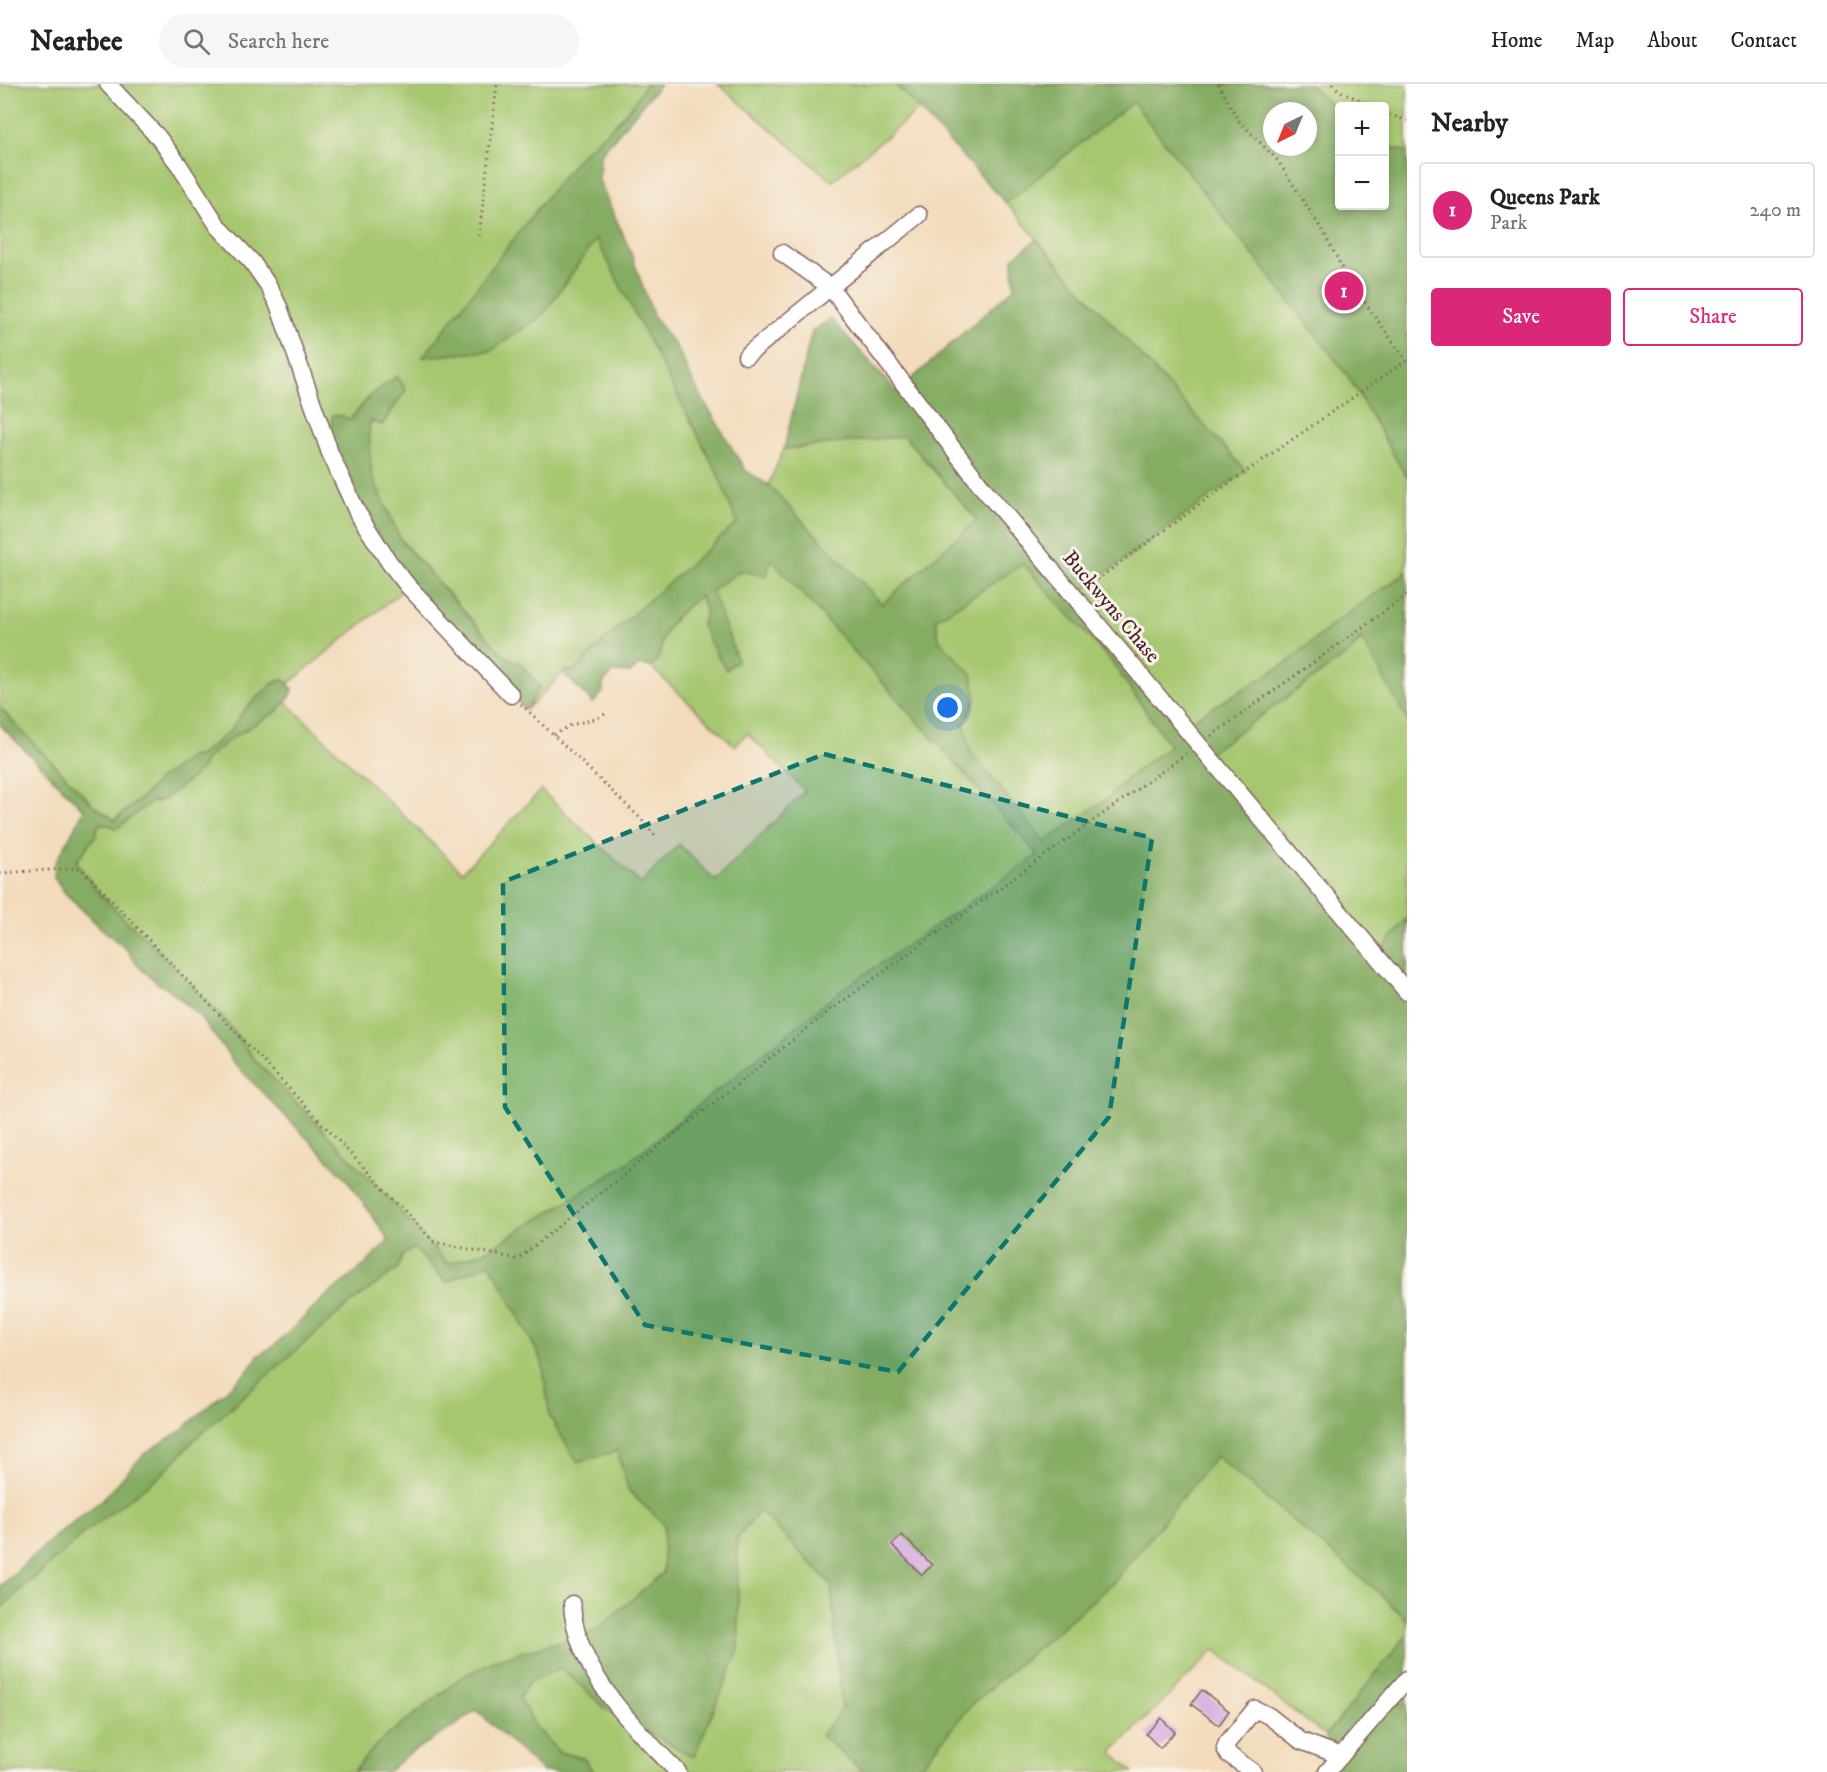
<!DOCTYPE html>
<meta charset="utf-8">
<style>
:root{--surface:#fff;--page:#f6f6f6;--text:#222;--muted:#767676;--line:#e0e0e0;--accent:#db2777}
body{margin:0;font-family:"IM FELL DW Pica",serif;background:var(--page);color:var(--text)}
.controls{position:absolute;right:18px;top:18px;display:grid;overflow:hidden;border-radius:6px;box-shadow:0 3px 9px #0003}
.controls button{width:54px;height:54px;display:grid;place-items:center;padding:0;border:0;border-bottom:2px solid var(--line);background:var(--surface);color:var(--text);font:30px sans-serif}
.compass{position:absolute;left:1263px;top:18px;width:54px;height:54px;border-radius:50%;background:var(--surface);box-shadow:0 3px 9px #0003;rotate:223deg}
.you{position:absolute;left:948px;top:624px;width:21px;height:21px;margin:-15px;border:4px solid #fff;border-radius:50%;background:#1a73e8;box-shadow:0 0 0 9px #1a73e833}
.badge{display:grid;place-items:center;width:39px;height:39px;border-radius:50%;background:var(--accent);color:#fff;font-size:20px;font-weight:700}
.pin{position:absolute;translate:-50% -50%;border:3px solid #fff;box-shadow:0 2px 6px #0006}
.list{margin:0;padding:0;list-style:none}
h2{display:flex;justify-content:space-between;align-items:center;height:78px;margin:0;padding:0 24px;font-size:26px}
h2 small{font-size:20px;font-weight:400;color:var(--muted)}
.list li{display:grid;grid-template-columns:39px 1fr auto;gap:18px;align-items:center;box-sizing:border-box;height:96px;margin:0 12px 12px;padding:0 12px;border:2px solid var(--line);border-radius:6px}
.list b{display:block;font-size:22px;white-space:nowrap}
.list p{margin:0;font-size:20px;white-space:nowrap;color:var(--muted)}
.list em{font-size:20px;font-style:normal;color:var(--muted)}
.actions{display:flex;gap:12px;padding:18px 24px}
.actions a{flex:1;padding:14px 0;border:2px solid var(--accent);border-radius:6px;text-align:center;font-size:21px;color:var(--accent)}
.actions .main{background:var(--accent);color:#fff}
.icon{flex:none;width:33px;height:33px;fill:none;stroke:currentColor;stroke-width:2;stroke-linecap:round;stroke-linejoin:round}
.map{position:relative;flex:none;width:1407px;height:1688px;overflow:hidden}
header{display:flex;align-items:center;gap:36px;box-sizing:border-box;height:84px;padding:0 30px;background:var(--surface);border-bottom:2px solid var(--line)}
header strong{font-size:28px}
nav{display:flex;gap:33px;margin-inline-start:auto;font-size:21px}
.search{width:420px;height:54px;background:var(--page);display:flex;align-items:center;gap:15px;box-sizing:border-box;padding:0 21px;border-radius:33px;color:var(--muted);font-size:22px}
main{display:flex}
aside{flex:1;background:var(--surface)}
.map>svg:first-child{display:block}
.green{fill:#a6c770;stroke:#78734e;stroke-width:1.5;fill-rule:evenodd}
.forest{fill:#84ac62;stroke:#676646;stroke-width:1.5;fill-rule:evenodd}
.building{fill:#d4aadf}
.lines{fill:none;stroke-linecap:round;stroke-linejoin:round}
.minor-casing{stroke:#85615e;stroke-width:19}
.path{stroke:#85615e;stroke-width:3;stroke-dasharray:1.5 4.5;stroke-linecap:butt}
.minor{stroke:#fff;stroke-width:16}
.marked{fill:#0f766e;fill-opacity:0.2;stroke:#0f766e;stroke-width:4.5;stroke-dasharray:12 8;stroke-linejoin:round}
.labels{text-anchor:middle;dominant-baseline:central;stroke-width:6;stroke-linejoin:round;paint-order:stroke}
.street-label{font-size:21px;fill:#4a1f2b;stroke:#f7f3e8}
</style>
<header>
<strong>Nearbee</strong>
<div class="search"><svg class="icon" aria-label="search" viewBox="0 0 24 24"><circle cx="10" cy="10" r="6"/><path d="M15 15l6 6"/></svg>Search here</div>
<nav><a>Home</a><a>Map</a><a>About</a><a>Contact</a></nav>
</header>
<main>
<div class="map">
<svg width="1407" height="1688" viewBox="0 0 1407 1688">
<rect width="100%" height="100%" fill="#f7f3e8"/>
<filter id="ink" filterUnits="userSpaceOnUse"><feTurbulence type="fractalNoise" baseFrequency=".0167" numOctaves="2"/><feDisplacementMap in="SourceGraphic" scale="12" xChannelSelector="R" yChannelSelector="G"/><feConvolveMatrix kernelMatrix="1 2 1 2 8 2 1 2 1" color-interpolation-filters="sRGB"/></filter>
<filter id="wash" filterUnits="userSpaceOnUse"><feTurbulence type="fractalNoise" baseFrequency=".008" numOctaves="4" result="noise"/><feDisplacementMap in="SourceGraphic" scale="24" xChannelSelector="R" yChannelSelector="G"/><feGaussianBlur stdDeviation="1.35" result="paint"/><feColorMatrix in="noise" values="0 0 0 0 0 0 0 0 0 0 0 0 0 0 0 0 0 1.4 0 .05"/><feComposite in="paint" operator="in"/></filter>
<g filter="url(#wash)">
<rect width="100%" height="100%" fill="#f3dbbc"/>
<g class="green">
<path d="M0,0H645L639,13L614,42L574,79L490,267L543,231L596,154L717,388L738,439L614,547L574,588L565,587L526,626L540,602L519,578L503,571L401,456L371,390L369,344L371,337L382,341L405,306L397,292L371,311L349,336L408,502L288,600L283,595L245,625L230,647L199,672L159,696L146,710L114,736L107,730L94,722L0,624Z"/>
<path d="M718,0H1407V488L1337,537L1287,579L1182,642L1073,513L1245,387L1112,242L1006,119L920,25L832,97ZM1340,22H1384V122H1340ZM1272,27H1308V63H1272Z"/>
<path d="M904,352L977,436L882,520L768,401L784,365Z"/>
<path d="M771,475L1041,774L839,908L620,1085L484,1168L448,1180L374,1099L255,976L225,936L154,862L130,840L98,808L76,778L95,752L99,740L110,741L116,744L150,719L165,715L201,686L206,675L233,653L276,628L286,618L462,788L541,706L641,800L679,760L715,797L805,707L747,649L735,662L651,583C663,572 659,565 664,552C672,534 686,523 700,512L726,586L737,576L712,506L740,487Z"/>
<path d="M1023,479L1112,578L1170,662L1131,691L1111,712L1045,758L971,669L964,640L976,616L972,590L939,556L936,535Z"/>
<path d="M1407,504V908L1206,671L1349,569Z"/>
<path d="M414,1164L446,1198L490,1178L542,1277L550,1333L577,1378L617,1367L629,1407L664,1440L663,1489L595,1547L548,1561L465,1591L377,1660L353,1688H0V1525L85,1448L161,1391L196,1354L317,1248L347,1222L397,1185L402,1172Z"/>
<path d="M1216,1372L1378,1508L1407,1536V1551L1326,1652L1215,1566L1112,1668L1133,1688H916L972,1620L1112,1500Z"/>
<path d="M760,1427L831,1500L842,1625L864,1688H594L583,1674L559,1668L536,1643L519,1614L529,1598L561,1583L607,1626L739,1566L737,1454Z"/>
</g>
<g class="forest">
<path d="M645,0H660L600,71L599,97L629,164L654,234L677,264L695,302L745,386L768,401L882,520L977,436L904,352L784,365L812,247L831,235L897,308L1014,204L1013,174L1036,156L1246,387L1073,513L1182,642L1287,579L1337,537L1407,488V636L1361,554L1349,569L1206,671L1377,872L1407,834V1536L1378,1508L1216,1372L1112,1500L972,1620L916,1688H864L821,1651L842,1625L831,1500L760,1427L737,1454L739,1566L694,1673L607,1626L561,1584L529,1598L519,1614L536,1643L559,1668L583,1674L594,1688H543L476,1626L455,1642L410,1669L387,1688H353L377,1660L465,1591L498,1575L595,1547L663,1489L664,1440L629,1407L617,1367L577,1378L550,1333L542,1277L490,1179L446,1198L414,1164L402,1172L397,1185L347,1222L317,1248L196,1354L161,1391L85,1448L0,1525V1502L57,1450L102,1416L145,1369L179,1348L246,1289L259,1271L275,1261L324,1214L366,1180L389,1156L345,1093L235,980L202,935L169,905L159,900L138,882L127,866L102,845L65,809L54,793L55,780L84,726L0,641V624L94,722L115,736L146,710L158,696L192,672H199L230,647L245,625L272,600L283,595L293,605L290,613L276,628L233,653L206,675L201,686L165,715L150,719L116,745L110,741L99,740L95,752L76,778L98,808L130,840L154,862L225,936L255,976L374,1099L448,1180L484,1168L620,1085L839,908L1038,771L771,475L767,492L740,487L712,506L737,576L726,586L709,557L702,540L706,527L700,512C685,523 671,534 664,552C659,565 662,572 651,583L639,581L630,589L614,588L603,599V608L593,619L565,591V587H574L614,547L737,439L717,388L596,155L543,231L490,267L423,273C473,209 521,144 572,81C596,53 630,35 645,0ZM1023,480L1112,578L1170,662L1131,691L1110,712L1045,758L971,669L964,640L976,616L972,590L939,556L936,535Z"/>
<path d="M895,0H1309L1339,29L1340,122H1384L1385,61L1407,68V394L1348,292L1133,18L1006,119ZM1272,27H1308V63H1272Z"/>
<path d="M397,292L406,306L382,341L371,337L369,344L371,390L401,457L503,571L519,578L540,602L526,626L408,502L330,369L332,331L343,332L350,336L371,311Z"/>
<path d="M1407,1551V1688H1327L1331,1682L1326,1652Z"/>
</g>
<g id="blocks">
<g class="building">
<path d="M902,1451L932,1481L922,1491L892,1461Z"/>
<path d="M1202,1606L1229,1627L1219,1641L1191,1620Z"/>
<path d="M1161,1634L1175,1648L1160,1664L1146,1650Z"/>
</g>
</g>
</g>
<g filter="url(#ink)">
<use href="#blocks" fill-opacity="0" stroke="#85615e" stroke-width="1.5"/>
<g class="lines">
<defs>
<g id="minor">
<path d="M108,0L158,53L179,81L218,142L252,178L268,201L279,223L330,369L357,428L389,478L408,502L511,611"/>
<path d="M782,169L830,203L983,404L1407,908"/>
<path d="M746,272L919,131"/>
<path d="M572,1520C576,1588 633,1642 678,1688"/>
<path d="M1253,1688L1228,1670L1225,1664L1227,1659L1255,1625L1269,1632L1301,1657L1341,1672"/>
<path d="M1327,1688L1407,1595"/>
</g>
</defs>
<use href="#minor" class="minor-casing"/>
<g class="path">
<path d="M1218,0L1239,37L1278,77L1324,149L1348,195L1407,277"/>
<path d="M1332,0L1340,7L1372,22"/>
<path d="M1384,28L1407,37"/>
<path d="M479,152L497,0"/>
<path d="M1087,503L1215,409L1407,276"/>
<path d="M521,620L641,735L657,754"/>
<path d="M554,651L571,641L598,634L605,630"/>
<path d="M1211,652L1407,511"/>
<path d="M0,789L81,784L434,1158L518,1175L829,927L1186,670"/>
</g>
<use href="#minor" class="minor"/>
</g>
</g>
<path class="marked" d="M824,670L1152,754L1109,1033L898,1288L645,1241L505,1023L503,798Z"/>
<g class="labels">
<g class="street-label">
<text transform="translate(1111 523) rotate(50)">Buckwyns Chase</text>
</g>
</g>
</svg>
<div class="controls">
<button>+</button>
<button>−</button>
</div>
<svg class="compass" viewBox="-18 -18 36 36"><path d="M0-13l5 13h-10z" fill="#e53935"/><path d="M0 13l5-13h-10z" fill="#767676"/></svg>
<div class="you"></div>
<div class="pin badge" style="left:1344px;top:207px">1</div>
</div>
<aside>
<h2>Nearby<small></small></h2>
<ul class="list">
<li><span class="badge">1</span><div><b>Queens Park</b><p>Park</p></div><em>240 m</em></li>
</ul>
<div class="actions"><a class="main">Save</a><a>Share</a></div>
</aside>
</main>
